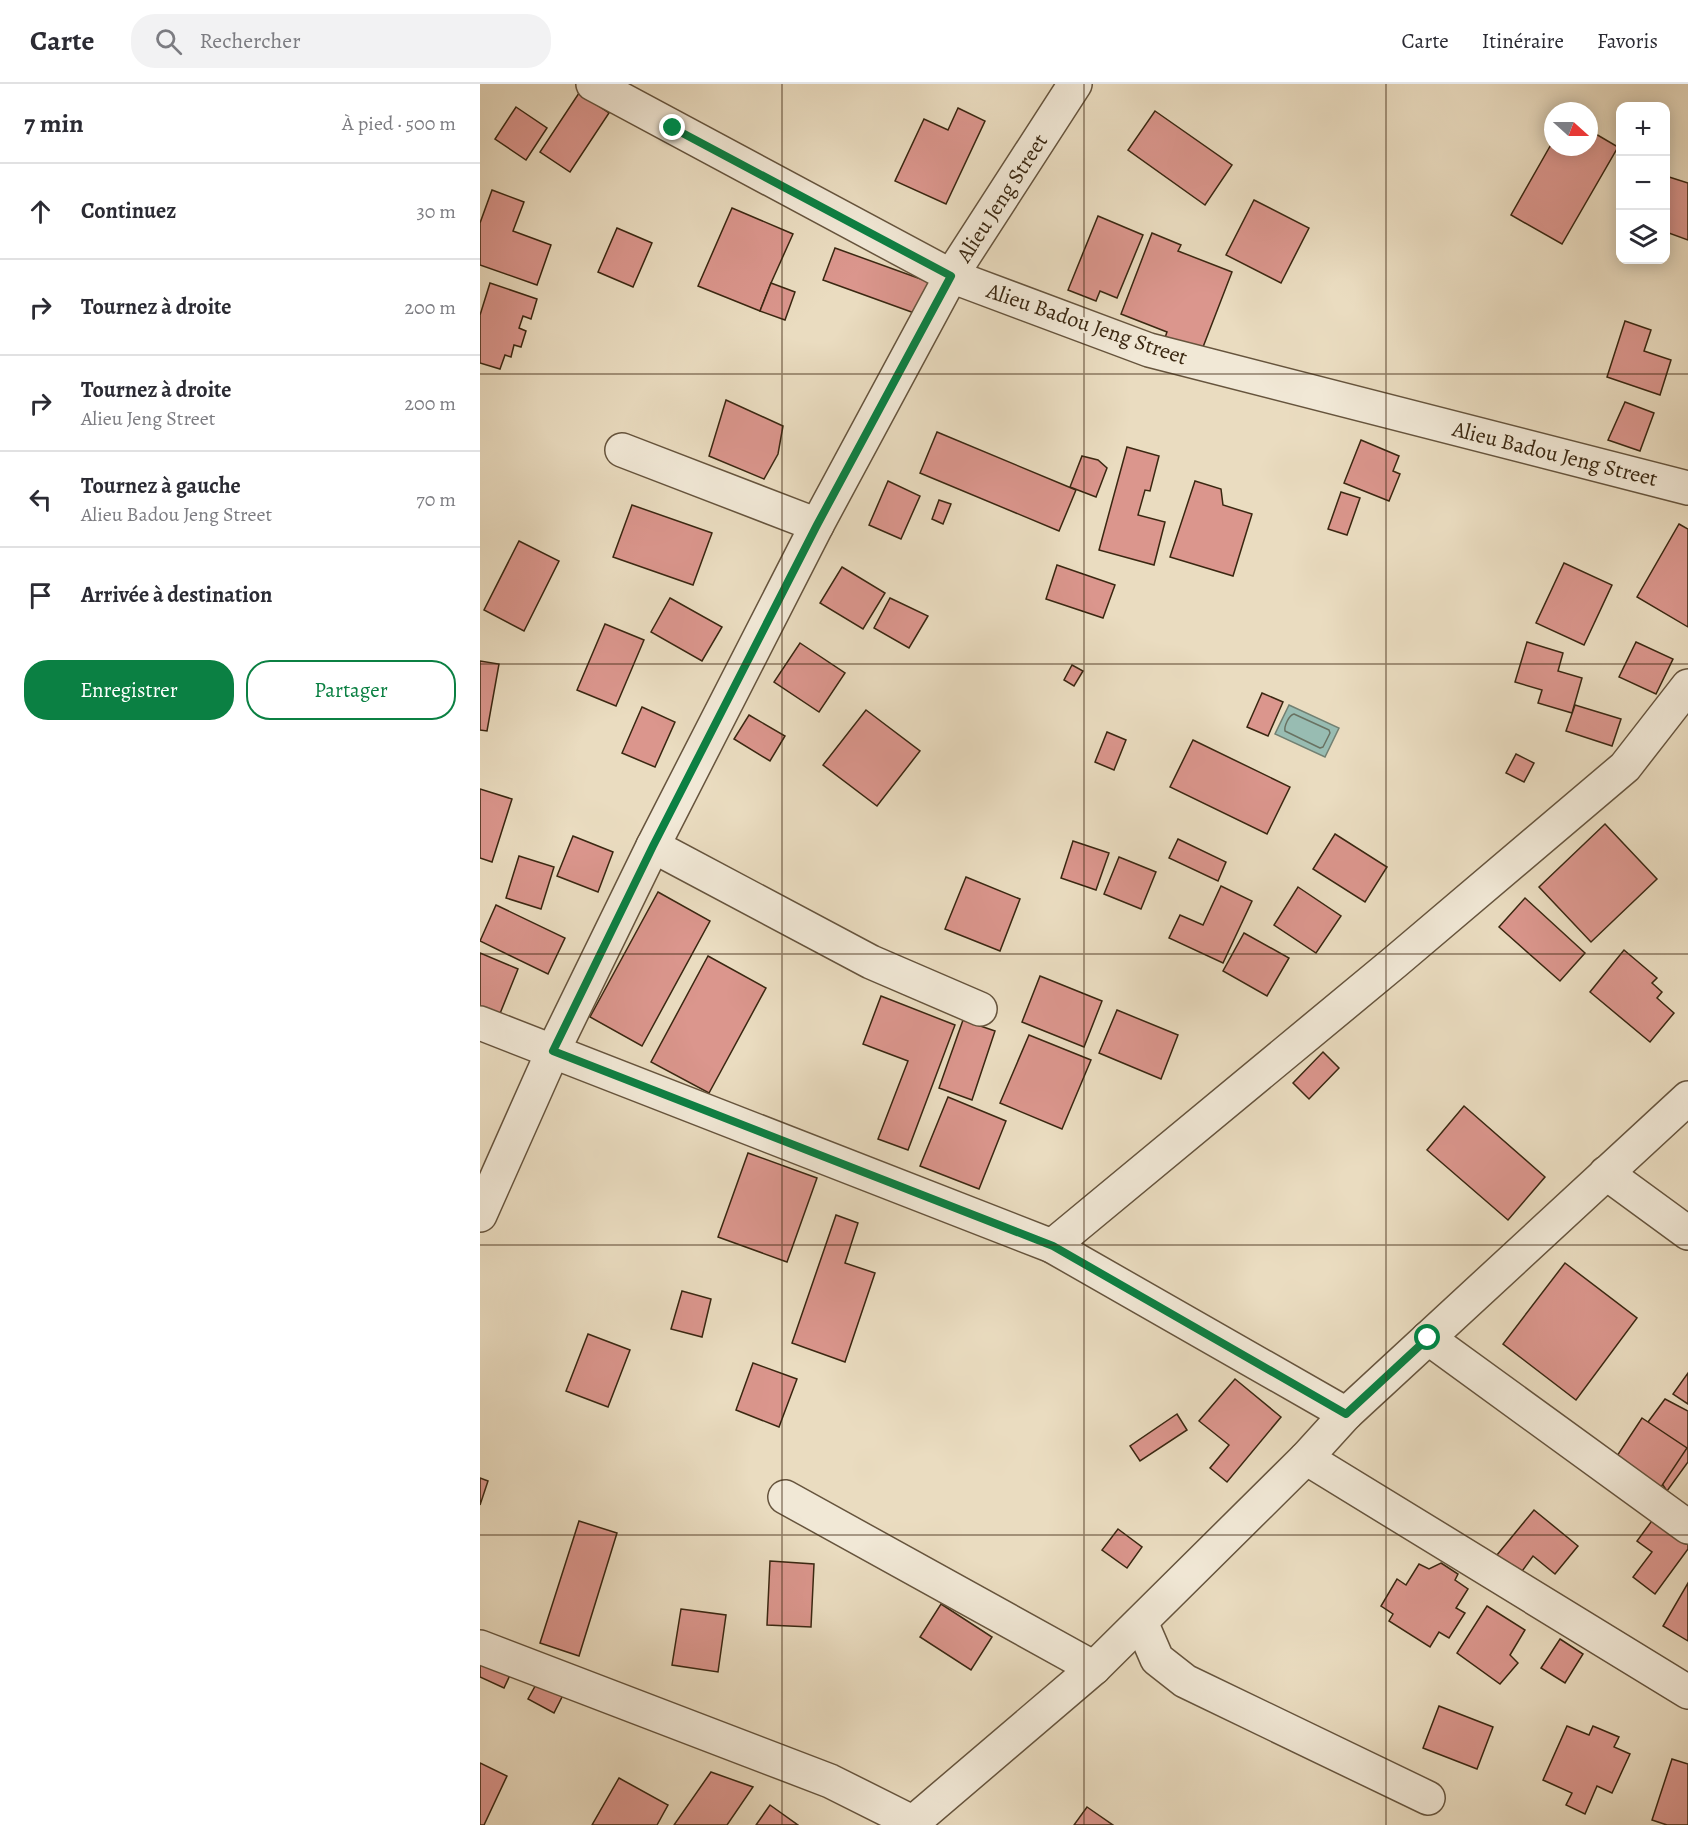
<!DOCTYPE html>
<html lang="fr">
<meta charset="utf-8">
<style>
:root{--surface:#fff;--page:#f2f2f3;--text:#2b2b33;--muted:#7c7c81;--line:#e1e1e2;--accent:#0b8043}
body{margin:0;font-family:Alegreya,serif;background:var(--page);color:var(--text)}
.controls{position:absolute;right:18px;top:18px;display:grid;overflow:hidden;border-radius:12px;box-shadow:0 3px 15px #0003}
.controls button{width:54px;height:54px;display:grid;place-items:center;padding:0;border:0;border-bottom:2px solid var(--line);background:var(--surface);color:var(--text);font:30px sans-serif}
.compass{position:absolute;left:1064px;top:18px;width:54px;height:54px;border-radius:50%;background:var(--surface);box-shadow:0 3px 15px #0003;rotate:111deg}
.stop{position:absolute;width:18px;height:18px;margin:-14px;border:4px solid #0b8043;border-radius:50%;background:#fff}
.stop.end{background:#0b8043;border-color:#fff;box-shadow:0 2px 6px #0008}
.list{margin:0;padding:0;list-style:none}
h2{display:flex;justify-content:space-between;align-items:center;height:78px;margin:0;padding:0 24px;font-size:26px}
h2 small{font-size:20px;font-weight:400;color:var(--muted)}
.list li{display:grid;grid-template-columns:39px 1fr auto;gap:18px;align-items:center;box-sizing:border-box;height:96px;padding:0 24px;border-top:2px solid var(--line)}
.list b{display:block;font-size:22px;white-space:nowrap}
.list p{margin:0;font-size:20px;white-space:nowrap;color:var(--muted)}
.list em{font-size:20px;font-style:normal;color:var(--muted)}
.actions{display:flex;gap:12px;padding:18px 24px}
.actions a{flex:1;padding:14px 0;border:2px solid var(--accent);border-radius:24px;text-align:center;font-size:21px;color:var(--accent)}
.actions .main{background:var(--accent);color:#fff}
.icon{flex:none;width:33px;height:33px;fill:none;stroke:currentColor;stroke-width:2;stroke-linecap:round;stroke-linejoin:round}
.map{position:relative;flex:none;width:1208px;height:1741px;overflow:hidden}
header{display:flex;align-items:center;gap:36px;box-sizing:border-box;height:84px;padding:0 30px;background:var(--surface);border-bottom:2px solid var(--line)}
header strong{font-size:28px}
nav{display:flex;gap:33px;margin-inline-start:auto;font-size:21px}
.search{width:420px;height:54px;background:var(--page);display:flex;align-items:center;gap:15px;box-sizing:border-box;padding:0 21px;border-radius:24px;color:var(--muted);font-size:22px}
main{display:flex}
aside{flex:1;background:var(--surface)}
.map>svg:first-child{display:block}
.water{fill:#98bcb2;stroke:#728072;stroke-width:1.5}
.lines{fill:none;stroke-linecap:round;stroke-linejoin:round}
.shore{stroke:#697262;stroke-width:1.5}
.building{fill:#db968d;stroke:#3a2711;stroke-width:1.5}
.minor-casing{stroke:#66543d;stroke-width:36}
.minor{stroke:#f1e8d6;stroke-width:33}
.route{stroke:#0b8043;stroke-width:8}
.grid{fill:none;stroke:#3a2711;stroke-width:1.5;stroke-opacity:0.55}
.labels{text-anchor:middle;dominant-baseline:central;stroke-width:4.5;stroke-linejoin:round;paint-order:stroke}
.street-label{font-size:22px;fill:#3a2711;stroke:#f1e8d6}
</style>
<header>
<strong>Carte</strong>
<div class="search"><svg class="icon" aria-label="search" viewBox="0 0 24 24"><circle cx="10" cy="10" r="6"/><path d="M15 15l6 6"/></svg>Rechercher</div>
<nav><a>Carte</a><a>Itinéraire</a><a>Favoris</a></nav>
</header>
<main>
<aside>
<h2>7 min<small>À pied · 500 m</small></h2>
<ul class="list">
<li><svg class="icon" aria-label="ahead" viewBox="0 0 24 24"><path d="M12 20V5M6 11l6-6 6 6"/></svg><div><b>Continuez</b></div><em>30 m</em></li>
<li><svg class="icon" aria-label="right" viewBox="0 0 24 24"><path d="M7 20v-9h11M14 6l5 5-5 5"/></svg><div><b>Tournez à droite</b></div><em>200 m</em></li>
<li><svg class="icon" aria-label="right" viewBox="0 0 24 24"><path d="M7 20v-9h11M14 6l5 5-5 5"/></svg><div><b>Tournez à droite</b><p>Alieu Jeng Street</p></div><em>200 m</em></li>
<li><svg class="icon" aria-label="left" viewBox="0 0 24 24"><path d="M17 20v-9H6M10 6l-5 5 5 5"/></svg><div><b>Tournez à gauche</b><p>Alieu Badou Jeng Street</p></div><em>70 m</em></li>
<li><svg class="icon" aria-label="arrive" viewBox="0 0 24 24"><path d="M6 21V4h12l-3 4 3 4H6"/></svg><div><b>Arrivée à destination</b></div></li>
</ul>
<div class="actions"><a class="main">Enregistrer</a><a>Partager</a></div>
</aside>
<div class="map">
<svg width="1208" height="1741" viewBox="0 0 1208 1741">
<rect width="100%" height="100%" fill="#eadcc0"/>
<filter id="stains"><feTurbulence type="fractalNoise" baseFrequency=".00333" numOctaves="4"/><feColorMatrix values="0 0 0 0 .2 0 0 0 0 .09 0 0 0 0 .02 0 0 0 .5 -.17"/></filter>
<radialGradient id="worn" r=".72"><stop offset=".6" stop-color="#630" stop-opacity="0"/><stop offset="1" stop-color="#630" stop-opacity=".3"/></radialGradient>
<path class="water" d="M809,621L859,644L845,673L795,650Z"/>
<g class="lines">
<path class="shore" d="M814,630L849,646L850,649L843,663L840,664L805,647C804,642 809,631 814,630Z"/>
</g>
<g class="building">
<path d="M99,9L129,29L90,88L60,68Z"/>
<path d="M36,23L67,44L46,76L15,55Z"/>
<path d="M478,24L505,37L466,120L415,97L444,35L468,46Z"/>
<path d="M675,27L752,81L725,121L648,66Z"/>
<path d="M1109,46L1138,63L1082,160L1031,131L1073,57V63H1109Z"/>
<path d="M1186,92L1208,99V156L1186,148Z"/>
<path d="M12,106L44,118L33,147L71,161L57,201L0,181V139Z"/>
<path d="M774,116L829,144L801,199L746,171Z"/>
<path d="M252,124L313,150L291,199L280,227L218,202Z"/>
<path d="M618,132L663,151L637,214L620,207L616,217L588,206Z"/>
<path d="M137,144L172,159L153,203L118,188Z"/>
<path d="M672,149L701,161L698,167L752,188L718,276L682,262L687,248L641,230Z"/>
<path d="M355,164L449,198L437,230L343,196Z"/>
<path d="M10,199L57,215L51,235L43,232L39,244L46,247L41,263L34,261L31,273L25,271L20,285L0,279V231Z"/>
<path d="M291,199L315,208L305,236L280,227Z"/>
<path d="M1145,237L1171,246L1164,267L1191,276L1180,311L1127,293Z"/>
<path d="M246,316L303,342L298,370L284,395L229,372Z"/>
<path d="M1145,318L1174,329L1160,367L1128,356Z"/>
<path d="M457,348L596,406L579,447L440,389Z"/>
<path d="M881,356L919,372L913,387L920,390L909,417L864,399Z"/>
<path d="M647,363L679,372L670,407L665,406L658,431L685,438L674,481L619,466Z"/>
<path d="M602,372L618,376L627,384L616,413L590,403Z"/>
<path d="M408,397L440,412L421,455L389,441Z"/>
<path d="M715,397L741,405L743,421L772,430L753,492L690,473Z"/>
<path d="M861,408L880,414L867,451L848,445Z"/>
<path d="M459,416L471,420L463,440L452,435Z"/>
<path d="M152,421L232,449L213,501L133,473Z"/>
<path d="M1199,440L1208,445V543L1157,513Z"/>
<path d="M39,457L79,477L44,547L4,526Z"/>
<path d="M1084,479L1132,501L1104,561L1056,539Z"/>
<path d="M577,481L635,501L623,534L566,515Z"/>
<path d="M362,483L405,509L383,545L340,519Z"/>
<path d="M190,514L242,543L222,577L171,548Z"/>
<path d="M410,514L448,532L429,564L394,544Z"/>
<path d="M125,540L164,556L136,622L97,606Z"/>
<path d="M1047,558L1083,569L1078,587L1102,594L1092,629L1058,619L1062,606L1035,598Z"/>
<path d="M1156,558L1193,575L1176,610L1139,593Z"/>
<path d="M320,559L365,589L339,628L294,598Z"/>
<path d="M0,577L19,580L7,647L0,646Z"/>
<path d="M592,581L603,587L594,602L584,596Z"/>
<path d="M782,609L803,618L788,652L767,643Z"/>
<path d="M1095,621L1141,635L1132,662L1086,647Z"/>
<path d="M162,623L195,638L175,683L142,669Z"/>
<path d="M386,626L440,667L397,722L343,681Z"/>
<path d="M269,631L305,652L290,677L254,655Z"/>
<path d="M627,648L646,656L634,686L615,678Z"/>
<path d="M713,656L810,703L787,750L690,703Z"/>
<path d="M1036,670L1054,679L1044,698L1026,689Z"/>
<path d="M0,705L32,715L12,778L0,774Z"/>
<path d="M1125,740L1177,795L1111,858L1059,803Z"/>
<path d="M855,750L907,783L885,818L833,785Z"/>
<path d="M93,752L133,768L118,808L77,792Z"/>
<path d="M698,755L746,778L738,797L689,774Z"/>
<path d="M593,757L629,769L616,806L581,794Z"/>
<path d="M39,772L74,783L61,825L26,814Z"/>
<path d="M639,773L676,788L661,825L624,810Z"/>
<path d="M486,793L540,815L520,867L465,845Z"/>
<path d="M741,802L772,817L743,879L689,854L700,831L723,841Z"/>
<path d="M818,803L861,832L836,869L794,841Z"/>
<path d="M178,808L230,837L162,962L110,933Z"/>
<path d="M1045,814L1105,869L1080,897L1019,843Z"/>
<path d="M16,821L85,854L68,890L0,857Z"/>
<path d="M764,849L809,874L787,912L743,887Z"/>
<path d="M1144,866L1177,894L1172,899L1182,908L1177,914L1194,929L1170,958L1110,908Z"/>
<path d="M0,869L38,885L19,932L0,925Z"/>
<path d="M228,872L286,904L229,1009L171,978Z"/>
<path d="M560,892L622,917L604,963L542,938Z"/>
<path d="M401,912L475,941L428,1066L398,1055L428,977L383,960Z"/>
<path d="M637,926L698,951L681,995L619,969Z"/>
<path d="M483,936L515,947L492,1016L459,1004Z"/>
<path d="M549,951L611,976L582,1045L520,1019Z"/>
<path d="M843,968L859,984L829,1015L813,999Z"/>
<path d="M468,1013L526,1037L499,1105L440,1082Z"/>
<path d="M984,1022L1065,1093L1028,1136L947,1066Z"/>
<path d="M268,1069L337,1094L307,1178L238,1153Z"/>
<path d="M356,1131L378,1139L365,1179L395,1189L365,1278L312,1259Z"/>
<path d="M1085,1179L1157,1234L1096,1316L1023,1260Z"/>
<path d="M202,1207L231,1215L222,1253L191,1245Z"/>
<path d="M108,1250L150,1266L128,1323L86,1307Z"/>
<path d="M273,1279L317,1295L299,1343L256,1326Z"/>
<path d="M1208,1289V1320L1193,1310Z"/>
<path d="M755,1295L801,1333L747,1398L730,1384L749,1361L719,1337Z"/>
<path d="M1185,1315L1208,1327V1378L1187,1407L1170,1382L1143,1372Z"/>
<path d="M697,1330L707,1346L660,1377L650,1362Z"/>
<path d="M1162,1334L1207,1364L1177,1409L1133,1378Z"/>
<path d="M0,1394L8,1397L0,1421Z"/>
<path d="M1054,1426L1098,1462L1075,1490L1053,1472L1040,1490L1017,1471Z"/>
<path d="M1174,1434L1208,1459V1465L1175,1510L1153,1493L1172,1468L1157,1457Z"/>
<path d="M99,1437L137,1449L99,1572L60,1559Z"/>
<path d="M638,1445L662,1463L647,1484L622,1466Z"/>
<path d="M290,1477L334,1480L331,1543L287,1541Z"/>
<path d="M961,1479L978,1490L975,1496L988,1505L976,1524L985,1529L969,1554L959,1548L950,1563L909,1537L913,1530L901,1522L917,1495L926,1501L939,1480L949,1485Z"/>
<path d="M1208,1499V1557L1183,1542Z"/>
<path d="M461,1520L512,1553L491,1586L440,1553Z"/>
<path d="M1007,1522L1045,1546L1030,1571L1038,1579L1020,1600L977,1569Z"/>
<path d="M201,1525L246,1531L238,1588L192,1581Z"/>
<path d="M1080,1555L1103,1570L1085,1599L1061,1584Z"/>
<path d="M0,1576L31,1589L24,1604L0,1593Z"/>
<path d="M58,1597L83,1611L74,1629L48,1615Z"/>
<path d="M959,1622L1013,1643L997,1685L943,1664Z"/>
<path d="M1087,1642L1109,1651L1113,1642L1139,1653L1134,1663L1150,1670L1132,1709L1117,1702L1105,1730L1086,1721L1092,1709L1063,1696Z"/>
<path d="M1192,1675L1208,1680V1741H1187L1172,1736Z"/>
<path d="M0,1679L27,1692L4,1741H0Z"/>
<path d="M231,1688L273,1703L247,1741H194Z"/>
<path d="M139,1694L188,1721L177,1741H112Z"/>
<path d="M290,1721L318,1741H276Z"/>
<path d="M607,1723L633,1741H594Z"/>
</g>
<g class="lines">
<defs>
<g id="minor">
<path d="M113,0L471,192L669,266L1208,404"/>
<path d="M142,366L337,441"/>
<path d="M173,762L391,878L500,925"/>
<path d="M0,939L572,1162L866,1330"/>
<path d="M1126,1089L1208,1149"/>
<path d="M0,1131L73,967L173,762L337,441L471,192L595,0"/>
<path d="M572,1162L915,878L1145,683L1208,602"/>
<path d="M948,1254L1208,1443"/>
<path d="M826,1374L1208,1608"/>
<path d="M305,1413L614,1584"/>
<path d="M661,1538L677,1575L705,1597L948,1714"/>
<path d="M0,1563L350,1697L432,1738"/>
<path d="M430,1741L614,1584L826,1374L866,1330L1208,1014"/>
</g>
</defs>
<use href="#minor" class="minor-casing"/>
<use href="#minor" class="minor"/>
</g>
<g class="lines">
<path class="route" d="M193,44L471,192L337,441L173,762L73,967L573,1162L866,1330L948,1254"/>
</g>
<path class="grid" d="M302,0V1741M604,0V1741M906,0V1741M0,290H1208M0,580H1208M0,870H1208M0,1161H1208M0,1451H1208"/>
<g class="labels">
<g class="street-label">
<text transform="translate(522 114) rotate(-57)">Alieu Jeng Street</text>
<text transform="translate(607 240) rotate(19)">Alieu Badou Jeng Street</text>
<text transform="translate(1075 370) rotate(14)">Alieu Badou Jeng Street</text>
</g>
</g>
<rect width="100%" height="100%" filter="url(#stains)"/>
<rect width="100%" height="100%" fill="url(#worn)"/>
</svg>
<div class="controls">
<button>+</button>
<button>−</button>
<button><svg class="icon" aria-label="layers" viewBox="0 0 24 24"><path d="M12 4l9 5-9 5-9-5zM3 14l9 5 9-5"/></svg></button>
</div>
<svg class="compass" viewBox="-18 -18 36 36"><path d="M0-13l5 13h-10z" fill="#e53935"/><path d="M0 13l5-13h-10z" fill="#7c7c81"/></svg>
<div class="stop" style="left:948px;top:1254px"></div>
<div class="stop end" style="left:193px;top:44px"></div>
</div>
</main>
